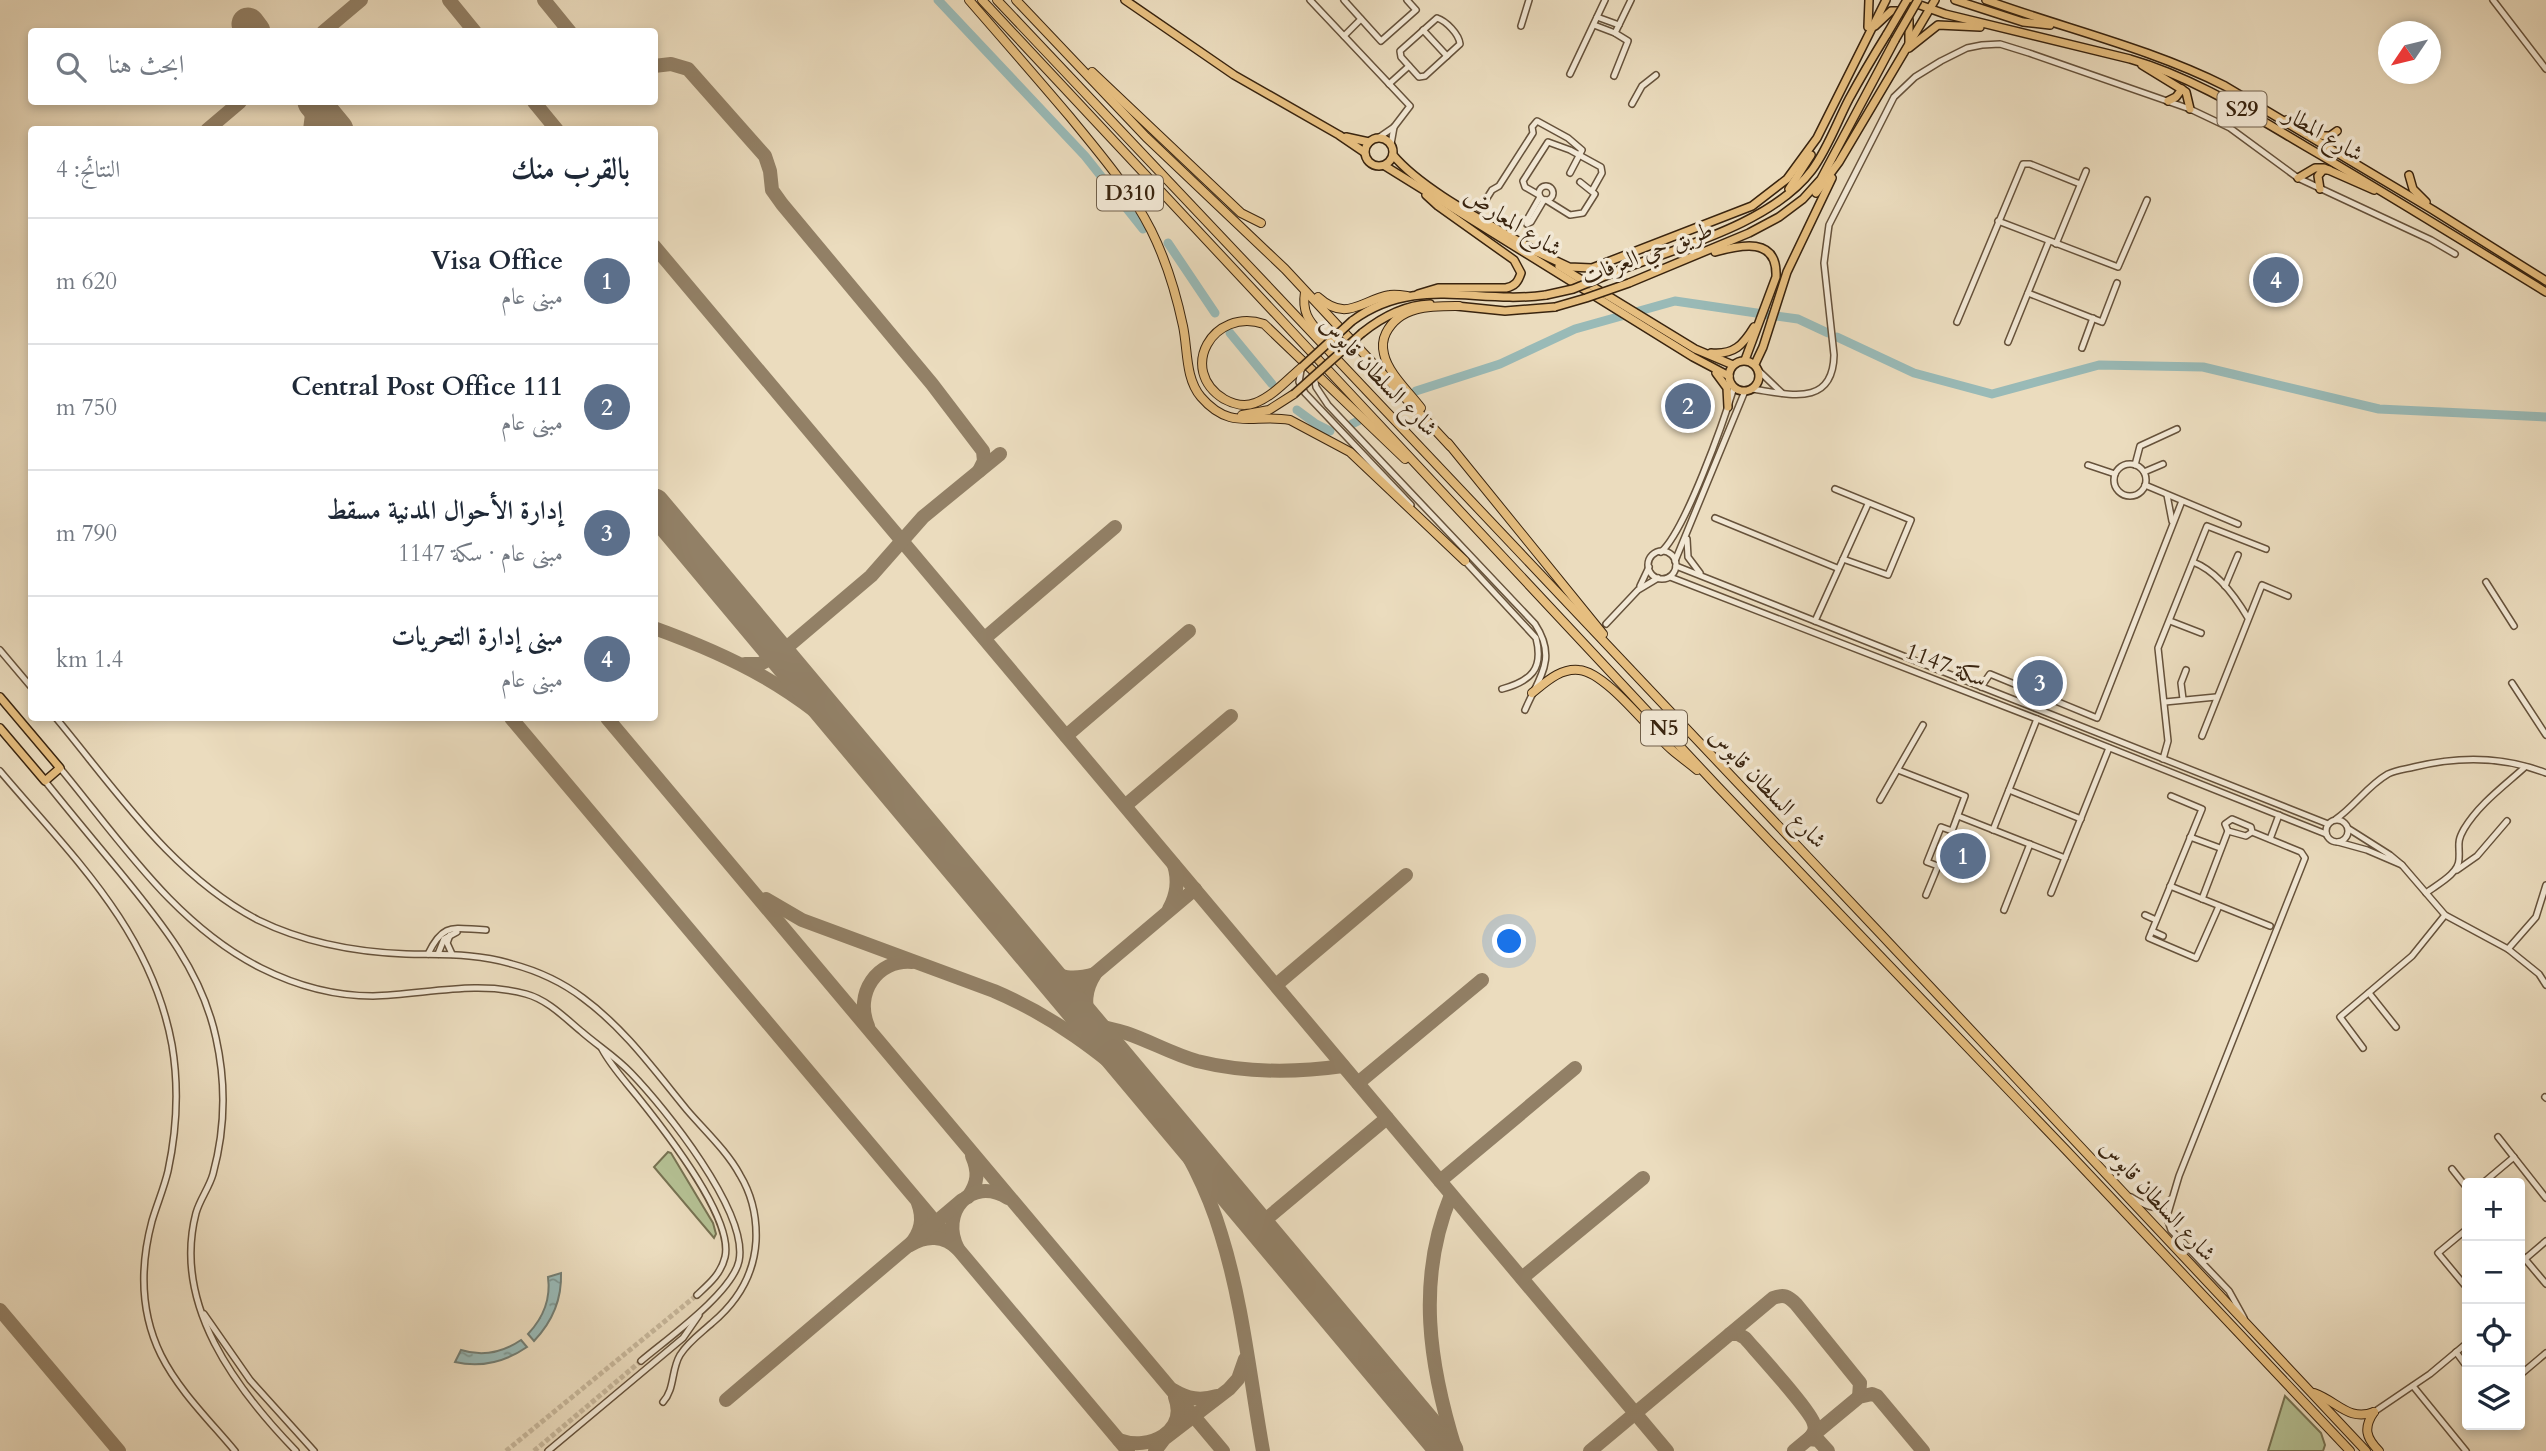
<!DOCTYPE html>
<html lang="ar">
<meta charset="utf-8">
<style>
:root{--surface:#fff;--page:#f2f2f3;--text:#1f2937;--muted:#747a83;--line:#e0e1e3;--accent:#8f2418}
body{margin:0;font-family:Cardo,Amiri,serif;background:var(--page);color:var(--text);direction:rtl}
.controls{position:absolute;right:21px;bottom:21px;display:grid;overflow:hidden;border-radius:7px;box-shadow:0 4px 10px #0003}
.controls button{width:63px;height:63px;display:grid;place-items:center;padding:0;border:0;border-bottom:2px solid var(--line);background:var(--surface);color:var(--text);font:35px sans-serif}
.compass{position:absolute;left:2378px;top:21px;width:63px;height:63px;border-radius:50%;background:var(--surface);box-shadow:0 4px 10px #0003;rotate:235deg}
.you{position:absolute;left:1510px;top:942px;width:24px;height:24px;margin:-18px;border:5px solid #fff;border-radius:50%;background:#1a73e8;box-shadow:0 0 0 10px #1a73e833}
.badge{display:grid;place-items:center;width:46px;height:46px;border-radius:50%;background:var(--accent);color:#fff;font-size:23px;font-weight:700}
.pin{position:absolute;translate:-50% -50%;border:4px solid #fff;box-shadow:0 2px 7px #0006}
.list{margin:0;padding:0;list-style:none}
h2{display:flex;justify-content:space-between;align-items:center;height:91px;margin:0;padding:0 28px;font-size:30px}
h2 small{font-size:23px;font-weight:400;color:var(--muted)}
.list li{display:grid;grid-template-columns:46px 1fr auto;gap:21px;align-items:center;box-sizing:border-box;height:126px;padding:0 28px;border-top:2px solid var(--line)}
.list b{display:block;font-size:26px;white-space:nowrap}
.list p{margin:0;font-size:23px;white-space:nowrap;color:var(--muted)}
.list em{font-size:23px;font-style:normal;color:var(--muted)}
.icon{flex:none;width:38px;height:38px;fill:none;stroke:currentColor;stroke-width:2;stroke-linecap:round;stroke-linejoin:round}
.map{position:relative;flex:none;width:2546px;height:1451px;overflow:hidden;direction:ltr}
.search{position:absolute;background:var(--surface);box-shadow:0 4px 10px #0003;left:28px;top:28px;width:630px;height:77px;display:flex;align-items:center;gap:18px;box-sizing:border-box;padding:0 24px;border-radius:7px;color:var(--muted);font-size:26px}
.panel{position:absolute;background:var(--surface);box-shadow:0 4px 10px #0003;left:28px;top:126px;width:630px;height:595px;border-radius:7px;direction:rtl}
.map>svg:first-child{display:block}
.grass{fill:#b5c194;stroke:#777252;stroke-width:2}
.water{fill:url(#water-ripples);stroke:#737e74;stroke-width:2}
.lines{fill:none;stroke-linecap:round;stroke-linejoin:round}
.river{stroke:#99bab7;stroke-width:9}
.taxiway{stroke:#928066;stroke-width:14}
.runway{stroke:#928066;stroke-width:33}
.minor-tunnel{stroke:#c7b79b;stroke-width:5;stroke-dasharray:5 2.5;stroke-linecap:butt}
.minor-casing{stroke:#66523b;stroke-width:8}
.major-casing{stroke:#39240f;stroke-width:10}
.highway-casing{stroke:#39240f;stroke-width:10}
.minor{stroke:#f2e8d5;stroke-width:5}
.major{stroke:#e6be7f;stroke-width:7}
.highway{stroke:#e6be7f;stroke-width:8}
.major-bridge-casing{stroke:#39240f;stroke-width:10;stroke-linecap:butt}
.major-bridge{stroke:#e6be7f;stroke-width:7}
.labels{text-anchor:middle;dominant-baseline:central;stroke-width:7;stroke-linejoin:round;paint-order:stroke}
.shield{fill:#f2e8d5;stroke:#705f4a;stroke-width:2}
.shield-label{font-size:21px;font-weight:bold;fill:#39240f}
.street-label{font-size:23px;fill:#39240f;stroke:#f2e8d5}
</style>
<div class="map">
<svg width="2546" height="1451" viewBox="0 0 2546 1451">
<defs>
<pattern id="water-ripples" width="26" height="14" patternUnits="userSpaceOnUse" patternTransform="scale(1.75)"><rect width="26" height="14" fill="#99bab7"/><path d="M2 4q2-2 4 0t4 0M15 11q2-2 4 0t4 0" fill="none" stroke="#7e9793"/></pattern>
</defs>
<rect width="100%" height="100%" fill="#ebdcbe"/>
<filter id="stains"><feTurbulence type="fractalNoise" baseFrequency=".00286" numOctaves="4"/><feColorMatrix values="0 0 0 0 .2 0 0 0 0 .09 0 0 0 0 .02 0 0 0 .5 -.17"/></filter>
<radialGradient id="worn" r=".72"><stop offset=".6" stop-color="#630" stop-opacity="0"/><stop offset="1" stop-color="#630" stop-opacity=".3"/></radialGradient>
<g class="grass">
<path d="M668,1152L671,1153L713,1223L716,1234L714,1238L654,1167Z"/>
<path d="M2285,1396L2321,1433L2325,1445L2323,1451H2268Z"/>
</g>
<g class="water">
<path d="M561,1273C562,1300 552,1322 534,1341L528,1334C543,1318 551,1299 548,1277Z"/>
<path d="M521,1340L527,1347C505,1362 481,1368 455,1362L461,1350C483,1357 502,1353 521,1340Z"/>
</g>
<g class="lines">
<g class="river">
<path d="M938,0L1085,156L1143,229"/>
<path d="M1168,243L1215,313"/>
<path d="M1776,316L1798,319L1828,333"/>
<path d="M1230,333L1272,384"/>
<path d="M1837,337L1914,373L1992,394L2099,365L2203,367L2379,409L2546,417"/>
<path d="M1416,391L1500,364L1575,329L1675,301L1770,315"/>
<path d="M1297,410L1316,424L1330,431"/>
<path d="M1352,424L1358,421"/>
</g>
<g class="taxiway">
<path d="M449,0L475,32"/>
<path d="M544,0L570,32"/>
<path d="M323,32L361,0"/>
<path d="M654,66L671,64L688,69L765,156L770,171L772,190L782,204L932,384L983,451L984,461L979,471"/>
<path d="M310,102L312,114L310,130"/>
<path d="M534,102L557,130"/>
<path d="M207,130L240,102"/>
<path d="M654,246L1667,1451"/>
<path d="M654,628C737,658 797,689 861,751"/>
<path d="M985,638L1115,527"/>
<path d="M745,664H760L779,654L871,576L923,517L1000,454"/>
<path d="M511,718L1128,1451"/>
<path d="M607,718L1223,1451"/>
<path d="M1066,736L1189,631"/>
<path d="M1126,805L1231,716"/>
<path d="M766,899L802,920L994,991C1053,1016 1100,1052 1148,1094"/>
<path d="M1169,909C1177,895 1179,881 1174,865"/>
<path d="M1041,966C1059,979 1074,980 1095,974C1084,991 1085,1004 1089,1023C1101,1027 1114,1029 1126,1033C1150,1041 1172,1054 1197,1061C1245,1073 1294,1073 1343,1066"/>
<path d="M1276,985L1406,875"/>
<path d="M1067,997L1195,889"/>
<path d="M868,1026C854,994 877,959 912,962"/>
<path d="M1358,1083L1482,980"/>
<path d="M1156,1104C1184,1144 1207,1187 1221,1234C1243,1304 1250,1379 1263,1451"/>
<path d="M1440,1181L1575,1068"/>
<path d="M1451,1195C1416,1280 1429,1365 1456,1451"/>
<path d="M968,1197C978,1183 979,1172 972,1156"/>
<path d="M918,1203C924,1219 921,1232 910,1245C926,1235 944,1235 958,1249C939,1213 971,1175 1008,1198"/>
<path d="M1258,1226L1387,1118"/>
<path d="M1522,1278L1643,1178"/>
<path d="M0,1310L119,1451"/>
<path d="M1730,1334H1738L1745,1338C1757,1352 1812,1412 1814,1424C1816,1430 1813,1434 1809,1439L1818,1440L1828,1451"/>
<path d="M1173,1390C1188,1399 1200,1401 1217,1396"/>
<path d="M726,1400L962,1200"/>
<path d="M1426,1426L1444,1451"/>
<path d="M1119,1440C1149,1451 1188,1432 1175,1397"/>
<path d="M1155,1451L1164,1439L1229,1389L1238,1379L1245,1359"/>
<path d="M1590,1451L1773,1298C1784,1294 1788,1296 1796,1304L1860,1383L1859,1397"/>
<path d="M1794,1451L1859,1397L1872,1394L1877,1396L1923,1451"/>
</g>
<g class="runway">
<path d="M248,24L254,32"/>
<path d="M314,102L337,130"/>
<path d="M654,505L1447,1451"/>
</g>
<g class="minor-tunnel">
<path d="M506,1451L697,1295"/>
<path d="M534,1451L641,1361"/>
</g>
<defs>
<g id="minor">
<path d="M1310,0L1410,106L1394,127L1378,138"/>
<path d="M1344,0L1381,41L1416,10L1407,0"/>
<path d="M2493,0L2546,69"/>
<path d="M1597,17L1619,25"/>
<path d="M1437,18C1446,21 1459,34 1460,44L1425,76L1419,77L1401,57L1400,51Z"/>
<path d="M1594,25L1615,33L1628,41L1614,76"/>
<path d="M1521,26L1529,0"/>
<path d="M1423,30L1447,56"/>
<path d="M1615,33L1631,0"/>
<path d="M1344,36L1361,19"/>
<path d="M1570,74L1605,0"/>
<path d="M1389,84L1409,66"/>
<path d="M1632,104L1642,86L1656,75"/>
<path d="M1391,144L1394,127"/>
<circle cx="1546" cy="193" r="7"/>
<path d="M1539,195L1525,187L1523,181L1548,142L1570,150L1601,167L1602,173L1593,189"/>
<path d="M1546,200L1570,215L1583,213L1595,194L1580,182"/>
<path d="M1480,209L1492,190L1499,186L1533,133L1532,127L1537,121L1568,138L1582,150L1570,173"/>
<path d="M1998,221L2118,267L2147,200"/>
<path d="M1527,224L1528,218L1540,197"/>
<path d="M1527,224L1531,222L1544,200"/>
<path d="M2056,244L2086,171"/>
<path d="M2028,293L2102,322L2117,283"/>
<path d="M1957,322L2023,164H2030L2080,184"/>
<path d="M2008,342L2049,241"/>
<path d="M2082,348L2093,318"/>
<path d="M1301,370L1299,382L1305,393L1411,505"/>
<path d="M1759,371L1782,393"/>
<path d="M1314,376L1316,387L1328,405L1535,624C1558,659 1539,677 1525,710"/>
<path d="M1752,389C1788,394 1833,408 1834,355L1824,263L1829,225L1894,97L1915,77L1941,61L1967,48L1982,45L2000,44L2029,53L2190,109L2230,128L2298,178L2431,240L2455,254"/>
<circle cx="2130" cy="480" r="16"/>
<path d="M2088,465L2115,474"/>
<path d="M2135,465L2140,446L2177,429"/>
<path d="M2144,472L2163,464"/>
<path d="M2145,485L2238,524"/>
<path d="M1835,489L1911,520L1888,575L1843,559"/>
<path d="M2167,495L2172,521"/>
<path d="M1715,518L1837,568"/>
<path d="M1687,539L1688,557L1700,573"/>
<circle cx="1662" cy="565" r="14"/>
<path d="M1661,552C1685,531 1724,421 1734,387"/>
<path d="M1464,560L1536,638C1544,669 1531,681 1502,689"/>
<path d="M1675,561L1745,391"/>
<path d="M2193,562C2217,571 2235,596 2248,618"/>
<path d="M1676,566L2328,824"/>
<path d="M1670,577L2037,719L2326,834"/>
<path d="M2486,582L2514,626"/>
<path d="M1640,586L1649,567"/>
<path d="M2225,586L2238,555"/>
<path d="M1815,621L1868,504"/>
<path d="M2170,621L2201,633"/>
<path d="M1606,624L1638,590L1658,578"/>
<path d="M0,650L32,688"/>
<path d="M2512,683L2546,735"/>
<path d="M1981,687L1990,674L2097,718L2182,501"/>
<path d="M2183,699L2181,683L2186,670"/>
<path d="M2165,702L2216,697"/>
<path d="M56,718C116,790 172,875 258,920C305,943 354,952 406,954C442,955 477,953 512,964C538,971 562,982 583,998C624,1028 655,1071 687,1110C705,1131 727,1151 740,1175C752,1195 757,1218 756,1241C754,1274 737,1302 712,1323C701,1333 688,1342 680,1355C671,1370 675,1389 663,1402"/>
<path d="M2202,736L2262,585L2288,596"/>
<path d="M2163,759L2168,741L2158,648L2207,526L2266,549"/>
<path d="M60,768C119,839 175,925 261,968C295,985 334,996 373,996C423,995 476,980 526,994C548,1000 565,1018 582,1032C598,1046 616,1057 631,1073C664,1107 749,1212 739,1261C732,1293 667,1339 641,1361"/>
<path d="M1898,770L1965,796L1952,831L1941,827L1927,862L1938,866L1926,895"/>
<path d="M0,771C72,856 151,930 172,1045C179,1087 177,1129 168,1171C164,1188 157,1204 152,1221C140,1266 140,1312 161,1355C179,1391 210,1421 235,1451"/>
<path d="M45,781C69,811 94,841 119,871C161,922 202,972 216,1038C226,1083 225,1130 213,1174C209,1188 200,1199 196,1213C172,1305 236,1389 296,1451"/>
<path d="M2009,790L2081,819"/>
<path d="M2171,796L2202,809L2149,938L2196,958L2219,906"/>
<path d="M1880,800L1923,725"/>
<path d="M1958,816L2065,858"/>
<path d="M2336,819C2355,806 2367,786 2388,774C2396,770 2406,769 2414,767C2459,756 2503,756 2546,773"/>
<circle cx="2337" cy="831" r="11"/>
<path d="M1993,830L2037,719"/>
<path d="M2190,837L2220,848"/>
<path d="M2270,839L2279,815"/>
<path d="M2338,842L2367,850L2402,865L2390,855L2349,829"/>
<path d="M2402,865L2445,915L2508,949L2539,974L2546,985"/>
<path d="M2457,870L2477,856L2507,821"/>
<path d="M2170,886L2270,926"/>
<path d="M2051,893L2109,748"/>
<path d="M2426,893C2436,885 2459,874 2459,859C2460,845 2456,843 2464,829C2479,804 2504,786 2525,767"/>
<path d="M2202,899L2228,831"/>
<path d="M2004,910L2030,844"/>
<path d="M2145,915L2156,920"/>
<path d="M2152,931L2163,936"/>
<path d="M450,935L447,943L452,954"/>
<path d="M2508,949L2536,917L2546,885"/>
<path d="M428,954C444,921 454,929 486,930"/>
<path d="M438,954L444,939L457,932"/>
<path d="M2369,993L2396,1027"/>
<path d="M2363,1048L2340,1017L2412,956L2445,915"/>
<path d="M602,1049C611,1066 625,1081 637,1096C662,1127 734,1218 725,1257C721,1274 709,1284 697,1295"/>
<path d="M2545,1097L2546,1098"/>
<path d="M2498,1137L2546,1198"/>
<path d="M2452,1169L2467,1188"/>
<path d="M2483,1183L2514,1157"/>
<path d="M2131,1197C2146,1206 2158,1214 2171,1199"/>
<path d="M2467,1229L2438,1253L2467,1288"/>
<path d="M2520,1253L2546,1284"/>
<path d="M2525,1259L2546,1241"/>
<path d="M204,1314L250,1380L314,1451"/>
<path d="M2244,1318L2229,1291L2171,1230L2168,1221V1213L2179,1176L2305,858L2301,852L2252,832L2251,827L2232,819L2225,824L2228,831L2246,836L2252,832"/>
<path d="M2456,1352L2467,1367"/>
<path d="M2520,1375L2546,1353"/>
<path d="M2413,1386L2466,1451"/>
<path d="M2374,1412L2430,1374L2467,1343"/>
<path d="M548,1451L683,1338L699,1315"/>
</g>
<g id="major">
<path d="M1125,0L1234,75L1339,135L1364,152"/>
<path d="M1906,0L1945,14L2130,59C2193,77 2249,113 2305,146C2386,193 2466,243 2546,292"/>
<path d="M1955,0L2023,22L2050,25"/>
<path d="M1986,0C2066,29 2149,48 2225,86L2433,210L2546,281"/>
<path d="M1875,26L1891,11H1904L1909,20V43"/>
<path d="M1868,27L1869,0"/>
<path d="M1909,48L1938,25L1980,27"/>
<path d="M2142,65L2186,92L2190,109"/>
<path d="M2168,101L2176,97L2182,89"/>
<path d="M2287,120L2324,136H2330L2337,131"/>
<path d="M1346,137L1369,142"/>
<circle cx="1379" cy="152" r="14"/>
<path d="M1393,155C1424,192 1494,226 1537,252"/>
<path d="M1385,166L1693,357L1729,376"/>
<path d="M2409,175L2413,189L2426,202"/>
<path d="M2298,178L2315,168H2324L2374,190"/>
<path d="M1789,189L1811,155"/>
<path d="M2320,189L2318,176L2323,170H2329"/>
<path d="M1816,193L1839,162L1935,0"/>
<path d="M1535,251L1569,267L1592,268L1752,206L1787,179L1817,138L1886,0"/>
<path d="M1715,252C1740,245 1778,236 1776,277L1745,360"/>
<path d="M1559,266L1695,349L1733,365"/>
<path d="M1620,270C1680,247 1772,223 1812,170C1828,148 1837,122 1849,99C1861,77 1874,55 1887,34"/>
<path d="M1629,283L1749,233L1779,217L1803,199L1821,179L1895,40"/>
<path d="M1418,294L1438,288H1506C1515,286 1518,282 1521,273L1514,260L1438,206L1426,195"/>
<path d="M1456,306L1505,311L1555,307"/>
<path d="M1352,321C1416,274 1475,305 1546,295"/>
<path d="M1362,333C1382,317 1404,305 1430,304"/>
<path d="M1711,353C1734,355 1743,345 1754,327"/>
<circle cx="1744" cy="376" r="15"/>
<path d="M1755,364L1763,347L1787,272L1832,178"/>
<path d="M1716,373L1727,388L1728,407"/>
<path d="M0,697L60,768L45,781L0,728"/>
</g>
<g id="highway">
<path d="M969,0C1003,39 1037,78 1070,117C1100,154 1129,187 1151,230C1166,260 1176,293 1183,326C1188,350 1185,378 1201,397C1231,432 1255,413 1290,420L1350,452L1465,561"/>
<path d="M982,0L1718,787L2066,1150L2350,1451"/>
<path d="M997,0L1876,929L2366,1451"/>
<path d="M1016,0L1146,137L1285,269L1450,446"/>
<path d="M1092,72L1241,213L1261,223"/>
<path d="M1305,292C1301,317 1313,324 1327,342"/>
<path d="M1318,297C1347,323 1361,300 1390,295C1395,294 1401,295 1407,296"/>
<path d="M1302,367C1288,379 1272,397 1255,403C1245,407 1233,404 1224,399C1177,370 1213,307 1264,324L1405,459"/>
<path d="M1421,408C1409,392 1388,373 1384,354C1382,346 1383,339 1386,333C1400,305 1432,306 1459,306"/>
<path d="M1242,415L1269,410L1294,394"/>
<path d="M1448,443L1603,634"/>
<path d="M1532,693C1546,682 1560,668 1579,670C1606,672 1650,731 1672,750C1680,757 1689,763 1697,770"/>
<path d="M2314,1393C2337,1401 2349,1422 2374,1412"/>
<path d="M2374,1412C2363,1428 2366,1438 2379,1451"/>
</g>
</defs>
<use href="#minor" class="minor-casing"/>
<use href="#major" class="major-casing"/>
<use href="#highway" class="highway-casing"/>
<use href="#minor" class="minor"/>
<use href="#major" class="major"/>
<use href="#highway" class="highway"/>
<defs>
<g id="major-bridge">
<path d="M1887,34L1907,0"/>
<path d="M1895,40L1918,0"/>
<path d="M1546,295L1573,289L1620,270"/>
<path d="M1555,307L1586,298L1629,283"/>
<path d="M1302,367L1352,321"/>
<path d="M1294,394L1362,333"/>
</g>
</defs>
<use href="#major-bridge" class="major-bridge-casing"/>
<use href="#major-bridge" class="major-bridge"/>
</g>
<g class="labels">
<g class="shield">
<rect x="2217.5" y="91.5" width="49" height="35" rx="5"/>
<rect x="1097" y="175.5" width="66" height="35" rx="5"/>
<rect x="1641" y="710.5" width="46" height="35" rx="5"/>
</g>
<g class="shield-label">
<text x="2242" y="109">S29</text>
<text x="1130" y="193">D310</text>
<text x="1664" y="728">N5</text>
</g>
<g class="street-label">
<text transform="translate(2324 134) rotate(30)">شارع المطار</text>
<text transform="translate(1513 222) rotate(32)">شارع المعارض</text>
<text transform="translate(1647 253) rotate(-21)">طريق حي العرفات</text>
<text transform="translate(1379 376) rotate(46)">شارع السلطان قابوس</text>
<text transform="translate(1946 665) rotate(21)">سكة 1147</text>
<text transform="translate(1768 788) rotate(46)">شارع السلطان قابوس</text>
<text transform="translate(2158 1200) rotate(47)">شارع السلطان قابوس</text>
</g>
</g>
<rect width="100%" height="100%" filter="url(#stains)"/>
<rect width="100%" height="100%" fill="url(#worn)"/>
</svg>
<div class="controls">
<button>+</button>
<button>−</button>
<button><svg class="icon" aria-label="locate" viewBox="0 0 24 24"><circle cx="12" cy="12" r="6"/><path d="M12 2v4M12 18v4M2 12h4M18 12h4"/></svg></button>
<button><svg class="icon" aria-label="layers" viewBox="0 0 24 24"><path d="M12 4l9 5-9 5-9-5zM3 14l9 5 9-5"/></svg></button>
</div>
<svg class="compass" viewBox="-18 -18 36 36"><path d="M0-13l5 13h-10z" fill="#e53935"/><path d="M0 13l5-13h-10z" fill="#747a83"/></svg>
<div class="you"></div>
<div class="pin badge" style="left:1963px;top:856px;background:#5c6f8a">1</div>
<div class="pin badge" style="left:1688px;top:406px;background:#5c6f8a">2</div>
<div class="pin badge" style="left:2040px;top:683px;background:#5c6f8a">3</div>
<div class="pin badge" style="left:2276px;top:280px;background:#5c6f8a">4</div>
<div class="search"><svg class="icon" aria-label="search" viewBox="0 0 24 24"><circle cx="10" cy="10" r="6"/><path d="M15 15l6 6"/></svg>ابحث هنا</div>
<section class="panel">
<h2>بالقرب منك<small>النتائج: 4</small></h2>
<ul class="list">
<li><span class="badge" style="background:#5c6f8a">1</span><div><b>Visa Office</b><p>مبنى عام</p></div><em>620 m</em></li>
<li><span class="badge" style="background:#5c6f8a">2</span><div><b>Central Post Office 111</b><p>مبنى عام</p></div><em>750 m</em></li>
<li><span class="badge" style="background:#5c6f8a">3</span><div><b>إدارة الأحوال المدنية مسقط</b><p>مبنى عام · سكة 1147</p></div><em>790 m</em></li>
<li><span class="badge" style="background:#5c6f8a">4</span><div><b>مبنى إدارة التحريات</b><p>مبنى عام</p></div><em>1.4 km</em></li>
</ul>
</section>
</div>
